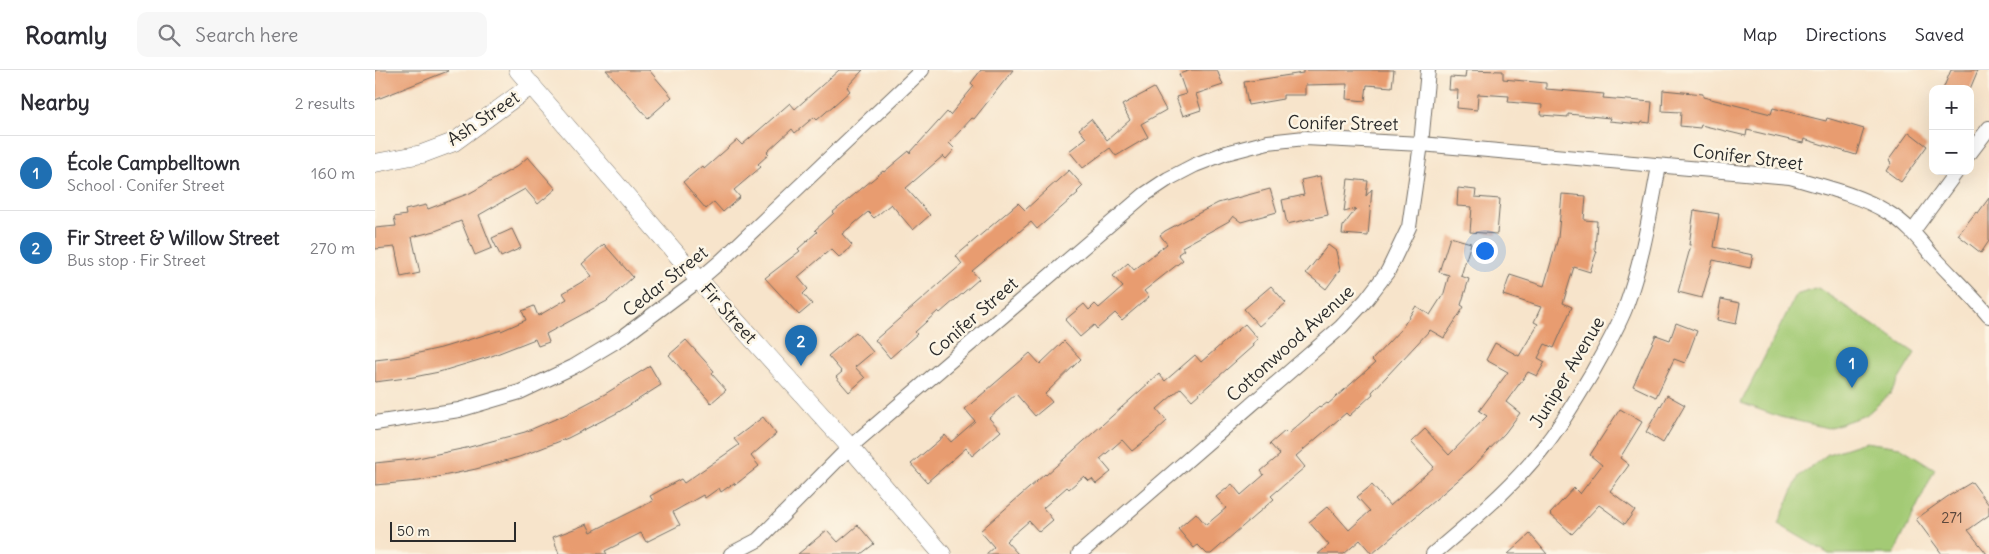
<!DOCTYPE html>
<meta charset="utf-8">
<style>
:root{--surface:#fff;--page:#f7f7f7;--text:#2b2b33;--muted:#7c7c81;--line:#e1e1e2;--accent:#1f6fb2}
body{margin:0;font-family:Delius,sans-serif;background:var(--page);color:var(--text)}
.controls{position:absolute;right:15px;top:15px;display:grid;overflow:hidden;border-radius:10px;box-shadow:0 5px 20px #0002}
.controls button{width:45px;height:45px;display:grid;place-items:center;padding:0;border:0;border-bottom:1px solid var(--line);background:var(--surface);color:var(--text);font:25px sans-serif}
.scale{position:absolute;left:15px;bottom:12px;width:126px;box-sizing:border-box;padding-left:5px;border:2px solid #2b2b2b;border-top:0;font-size:14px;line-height:18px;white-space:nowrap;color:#2b2b2b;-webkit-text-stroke:4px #fcf5e5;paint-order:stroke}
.you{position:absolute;left:1109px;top:180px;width:18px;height:18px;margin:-12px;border:4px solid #fff;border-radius:50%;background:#1a73e8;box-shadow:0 0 0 8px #1a73e833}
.badge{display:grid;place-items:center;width:32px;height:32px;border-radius:50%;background:var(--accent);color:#fff;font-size:16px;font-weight:700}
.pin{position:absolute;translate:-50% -41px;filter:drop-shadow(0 1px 2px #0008)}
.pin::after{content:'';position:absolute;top:26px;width:18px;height:15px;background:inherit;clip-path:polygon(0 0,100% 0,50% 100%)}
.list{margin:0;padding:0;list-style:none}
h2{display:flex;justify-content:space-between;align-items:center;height:65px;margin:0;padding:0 20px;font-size:21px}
h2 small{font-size:16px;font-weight:400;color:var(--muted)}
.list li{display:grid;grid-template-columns:32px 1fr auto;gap:15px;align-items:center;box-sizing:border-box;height:75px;padding:0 20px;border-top:1px solid var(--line)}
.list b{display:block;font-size:19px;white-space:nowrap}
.list p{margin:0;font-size:16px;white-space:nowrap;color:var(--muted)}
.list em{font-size:16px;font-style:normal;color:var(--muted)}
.icon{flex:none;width:28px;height:28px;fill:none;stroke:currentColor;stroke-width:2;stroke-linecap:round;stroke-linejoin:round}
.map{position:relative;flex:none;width:1614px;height:484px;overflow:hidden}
header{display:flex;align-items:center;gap:30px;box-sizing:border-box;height:70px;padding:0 25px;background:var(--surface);border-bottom:1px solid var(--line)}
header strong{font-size:24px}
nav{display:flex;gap:28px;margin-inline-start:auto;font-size:18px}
.search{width:350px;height:45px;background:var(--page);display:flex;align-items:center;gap:12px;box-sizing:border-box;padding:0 18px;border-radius:10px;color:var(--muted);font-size:19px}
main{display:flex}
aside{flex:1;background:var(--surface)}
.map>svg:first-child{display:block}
.park{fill:#a3ca75;stroke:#677a50}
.building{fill:#e89c6f}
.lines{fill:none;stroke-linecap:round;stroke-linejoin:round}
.minor-casing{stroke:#726c63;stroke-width:16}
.tertiary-casing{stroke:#726c63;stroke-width:19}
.minor{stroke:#fff;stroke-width:14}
.tertiary{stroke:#fff;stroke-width:18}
.labels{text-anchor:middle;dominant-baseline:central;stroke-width:5;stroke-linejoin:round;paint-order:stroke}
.number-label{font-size:15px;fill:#5a473c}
.street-label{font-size:18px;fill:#2b2b2b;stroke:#fcf5e5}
</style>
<header>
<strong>Roamly</strong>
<div class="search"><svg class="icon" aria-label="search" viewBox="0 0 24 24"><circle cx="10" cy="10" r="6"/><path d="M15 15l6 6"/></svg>Search here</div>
<nav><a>Map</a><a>Directions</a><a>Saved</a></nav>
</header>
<main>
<aside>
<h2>Nearby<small>2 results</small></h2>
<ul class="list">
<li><span class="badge">1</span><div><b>École Campbelltown</b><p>School · Conifer Street</p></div><em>160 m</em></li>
<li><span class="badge">2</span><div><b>Fir Street &amp; Willow Street</b><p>Bus stop · Fir Street</p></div><em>270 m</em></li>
</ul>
</aside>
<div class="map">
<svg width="1614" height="484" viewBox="0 0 1614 484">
<rect width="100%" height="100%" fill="#fcf5e5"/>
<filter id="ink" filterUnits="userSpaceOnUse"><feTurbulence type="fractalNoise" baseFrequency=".02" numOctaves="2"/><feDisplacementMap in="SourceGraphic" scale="10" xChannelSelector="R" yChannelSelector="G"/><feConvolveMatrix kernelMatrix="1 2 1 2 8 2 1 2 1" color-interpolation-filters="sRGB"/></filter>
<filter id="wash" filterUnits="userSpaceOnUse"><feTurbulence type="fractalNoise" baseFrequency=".0096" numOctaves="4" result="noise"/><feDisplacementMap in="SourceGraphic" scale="20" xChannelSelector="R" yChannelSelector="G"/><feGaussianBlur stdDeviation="1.12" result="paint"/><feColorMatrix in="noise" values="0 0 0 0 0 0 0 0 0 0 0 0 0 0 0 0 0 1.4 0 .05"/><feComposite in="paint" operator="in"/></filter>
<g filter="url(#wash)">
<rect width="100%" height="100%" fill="#f7e4cb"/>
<g class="park">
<path d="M1443,218L1540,283L1515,324L1491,345L1453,358L1405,347L1366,333L1421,225Z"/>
<path d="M1490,372L1525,377L1560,399L1519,484H1454L1403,454L1424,406L1453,384Z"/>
</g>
<g id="blocks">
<g class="building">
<path d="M0,0H72L73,1L0,30Z"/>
<path d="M231,0H274L297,27L273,48Z"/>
<path d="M464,0H488L472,17L475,21L442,50L439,47L420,63L417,59L392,82L394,84L383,94L386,97L359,120L365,127L348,142L339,132L331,139L308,112L327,96L329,99L362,70L367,75L415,33L420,39Z"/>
<path d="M606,0H638L599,49L597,48L574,73L580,79L571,89L568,86L531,118L555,145L538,160L516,134L499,148L493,142L467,164L477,175L471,182L464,187L456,179L423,207L433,219L428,224L437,234L424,245L390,208L425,181L423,179L442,162L440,160L459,143L458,142L508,101L509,102L534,81L535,83L572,42L575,45L599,16L596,13Z"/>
<path d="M816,0H842L848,15L821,24L826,40L808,46L801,27L811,24L804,4Z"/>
<path d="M928,0H1019L1017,17L992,15L990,31L971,29L972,14L930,15V25H908V29L873,35L869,12L928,3Z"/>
<path d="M1091,0L1128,1V9L1171,13V19L1229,24L1228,28L1277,32L1275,53L1267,52L1266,54L1234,51L1235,48L1193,44V47L1166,45L1167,35L1133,32L1134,26L1103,24L1102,40L1082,38L1083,20H1074L1075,7L1090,8Z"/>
<path d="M1576,0H1603L1595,19H1568Z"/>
<path d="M779,18L791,40L766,54L773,67L741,86L735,78L708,98L694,81L711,68L704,59L716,49L732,70L755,50L747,35Z"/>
<path d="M1288,20L1328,24V27L1396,44L1398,38L1451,51L1452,48L1489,59L1481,85L1429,69L1428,73L1372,60L1371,66L1326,55L1325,58L1305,56L1306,42L1287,41Z"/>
<path d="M1534,62L1552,76L1526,112L1511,101L1516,93L1513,91Z"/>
<path d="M153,87L181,119L163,134L150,119L104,145L117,178L100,185L86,151L60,161L37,167L45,203L26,207L20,177L0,179V158L21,156L19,147L31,145L30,140L51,135L53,139L95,123L141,97Z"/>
<path d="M694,100L708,116L702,122L703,123L662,159L656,152L597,201L604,209L565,243L563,241L540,262L542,264L515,288L500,270L587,194L581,186L643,133L650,140Z"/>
<path d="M945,106L953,145L912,154L907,130L929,125L926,110Z"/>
<path d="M973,109L993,111L991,126L997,119L993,166L967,164L968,156L981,139L969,142Z"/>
<path d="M1083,118L1101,120L1100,127L1125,129L1122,164L1095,162L1097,137L1082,136Z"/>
<path d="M895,119L902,142L866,152L858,146L854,151L807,177L809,180L803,184L808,190L769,221L774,227L747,250L740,243L722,259L719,255L705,267L690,250L709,234L714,240L720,234L724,238L748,217L738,206L753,193L759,200L792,174L785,165L790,161L843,133Z"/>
<path d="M1187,124L1211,126L1209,150L1222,151L1220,180L1222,181L1215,202L1199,197L1188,233L1197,237L1179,278L1170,274L1163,288L1170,292L1162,306L1153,302L1131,332L1145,343L1130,363L1096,399L997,484L985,470L969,484H943L954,475L934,452L953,436L974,460L995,441L982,427L997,415L1015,436L1059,397L1036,372L1050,359L1074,385L1112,346L1104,341L1133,302L1111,290L1120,273L1144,286L1163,254L1159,252L1166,237L1128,225L1135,205L1169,216L1183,168Z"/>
<path d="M1614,128V171L1606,183L1583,165L1601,142L1603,143Z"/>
<path d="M1319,140L1344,144L1339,177L1378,185L1375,198L1338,190L1327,228L1303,222L1316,175H1314Z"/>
<path d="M137,159L146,178L126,187L117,168Z"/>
<path d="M1075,167L1096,173L1086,206L1094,209L1086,235L1089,237L1069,268L1055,260L997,322L998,324L974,346L971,343L921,386L930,397L896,426L899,429L836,484H832L823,475L819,478L803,459L821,443L831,455L851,438L841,427L857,414L866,425L889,405L886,401L905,385L895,374L910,361L913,364L944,337L945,338L952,333L953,334L1000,293L997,290L1027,258L1041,236L1055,245L1069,223L1074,205L1064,202Z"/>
<path d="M229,174L258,207L232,231L171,264L174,272L163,276L160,269L114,287L64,302L39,307L0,312V290L26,287L66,278L126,260V261L151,250L147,241L159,236L163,246L192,229L188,223L217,206L207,194Z"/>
<path d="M953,175L961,181L965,200L951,219L931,203Z"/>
<path d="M896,216L911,233L884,256L869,239Z"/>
<path d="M1346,229L1365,233L1361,254L1342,250Z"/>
<path d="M1301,253L1322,261L1310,293L1299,289L1281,327L1258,316L1281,265L1295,270Z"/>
<path d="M870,254L883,269L877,274L878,276L817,330L806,318L782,339L792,351L778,364L757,381L747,370L725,389L736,402L721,414L717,409L714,411L709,406L694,419L692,417L668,438L678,450L664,462L654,451L631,471L643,484H611L619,477L605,461L670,404L671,405L784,304L790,311L820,285L826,292Z"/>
<path d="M481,262L498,282L480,297L490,308L474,322L461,307L467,302L453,286Z"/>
<path d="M311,270L339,301L337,304L351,320L336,333L294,285Z"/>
<path d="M689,271L706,289L670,324L677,332L660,346L641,324L614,348L626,361L597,386L591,378L552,412L536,394L570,365L576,372L600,351L590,339L655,283L665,294Z"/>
<path d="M275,296L286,315L242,343L193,368L144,387L101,399L44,411L0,415V393L38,389L91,378L150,362L192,344L230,324Z"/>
<path d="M1292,325L1310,335L1288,373L1271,362Z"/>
<path d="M1245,339L1267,352L1245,388L1254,395L1235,421L1260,440L1250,454L1224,435L1197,464L1175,444L1199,418L1205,424L1227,395L1215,385Z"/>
<path d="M388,347L401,364L376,386L384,396L360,415L359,413L346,422L344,418L330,428L328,425L298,442L305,455L271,472L266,463L230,481L232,484H184L178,467L212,454L216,462L278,431L275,426L306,409L309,413L364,375L359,369Z"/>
<path d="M1597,412L1614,435V445L1593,460L1612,484H1567L1541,449L1572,427Z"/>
<path d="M483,455L499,474L486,484H423L452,460L463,472Z"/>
<path d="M1155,464L1172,484H1133Z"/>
</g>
</g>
</g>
<g filter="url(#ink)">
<use href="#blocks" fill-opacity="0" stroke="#726c63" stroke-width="1"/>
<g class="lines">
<defs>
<g id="minor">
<path d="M1595,83L1614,58"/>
<path d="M1538,161L1582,101"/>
<path d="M0,353L84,340L145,322L198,297L248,267L324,210L346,191L547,0"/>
<path d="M356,484L383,470L475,377L769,125L793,109L820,95L851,83L893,72L930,68L1046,74L1415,107C1446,116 1485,125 1512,142C1531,153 1543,168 1556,184C1575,205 1596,224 1614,246"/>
<path d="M704,484L966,257L991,230L1013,201L1034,157L1046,74L1053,0"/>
<path d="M1058,484C1099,449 1142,414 1174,370C1190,349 1203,326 1217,303C1228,283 1241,261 1250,239C1267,193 1275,144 1284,96"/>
</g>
<g id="tertiary">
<path d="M143,0L324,210L475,377L567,484"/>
<path d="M0,93L47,84L79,72L157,15"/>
</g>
</defs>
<use href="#minor" class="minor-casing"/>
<use href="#tertiary" class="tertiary-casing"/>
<use href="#minor" class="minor"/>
<use href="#tertiary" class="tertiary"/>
</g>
</g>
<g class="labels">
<g class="number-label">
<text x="1577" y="447">271</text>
</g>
<g class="street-label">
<text transform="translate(108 48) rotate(-34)">Ash Street</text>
<text transform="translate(968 53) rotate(1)">Conifer Street</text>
<text transform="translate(1373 87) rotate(7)">Conifer Street</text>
<text transform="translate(290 211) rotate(-38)">Cedar Street</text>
<text transform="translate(354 243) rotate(48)">Fir Street</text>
<text transform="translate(598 247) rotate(-41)">Conifer Street</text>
<text transform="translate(915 273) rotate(-42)">Cottonwood Avenue</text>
<text transform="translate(1192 302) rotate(-59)">Juniper Avenue</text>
</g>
</g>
</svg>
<div class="controls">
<button>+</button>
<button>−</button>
</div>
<div class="scale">50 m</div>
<div class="you"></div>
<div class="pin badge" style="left:1477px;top:318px">1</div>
<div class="pin badge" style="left:426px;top:296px">2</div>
</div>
</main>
